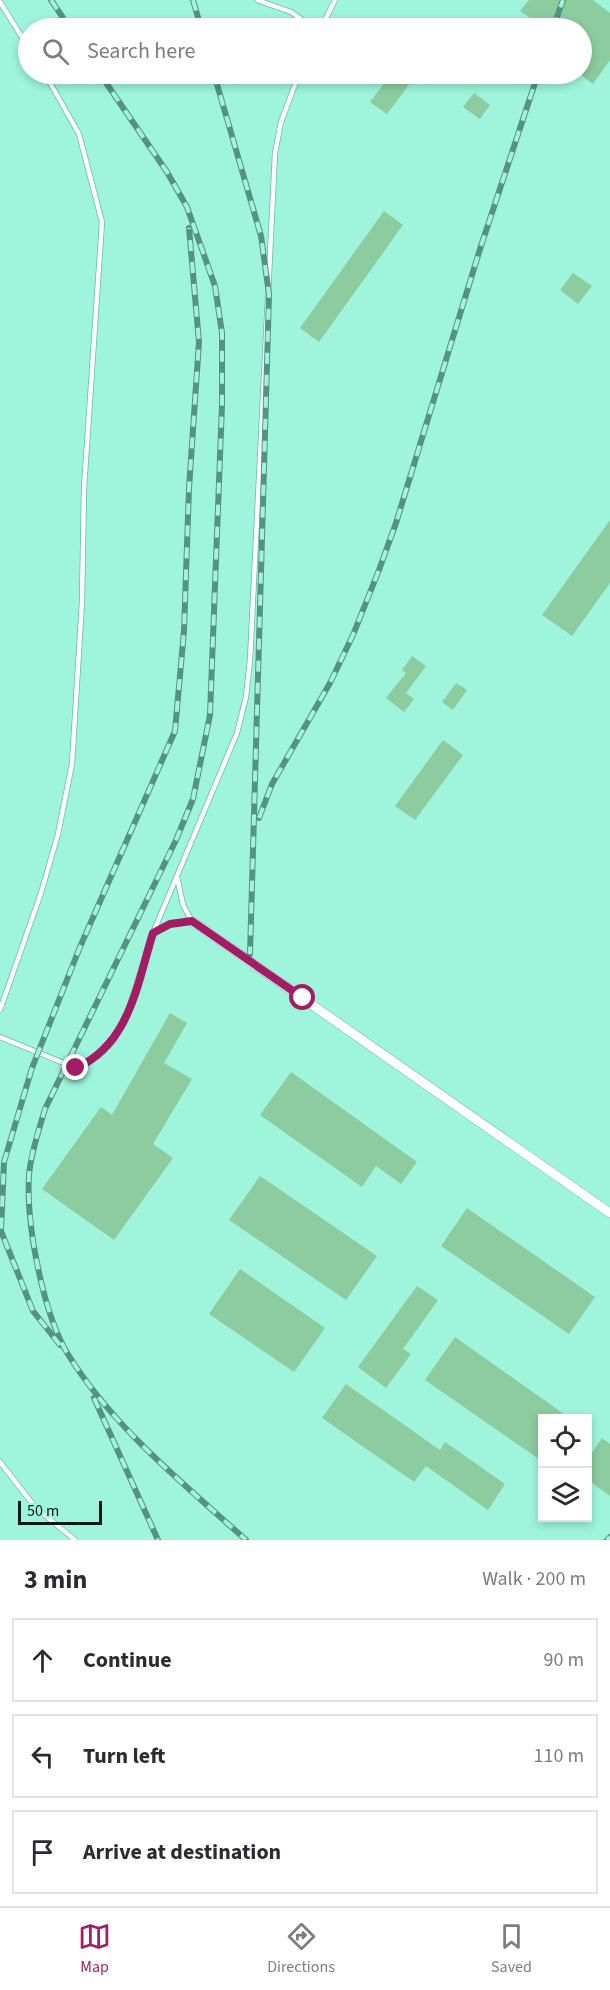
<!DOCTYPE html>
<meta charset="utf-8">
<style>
:root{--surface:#fff;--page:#f7f7f7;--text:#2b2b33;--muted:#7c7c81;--line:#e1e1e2;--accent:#a31c66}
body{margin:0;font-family:"Source Sans 3",sans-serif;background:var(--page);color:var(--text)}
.controls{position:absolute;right:18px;bottom:18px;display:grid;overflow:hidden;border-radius:0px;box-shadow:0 3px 9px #0003}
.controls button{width:54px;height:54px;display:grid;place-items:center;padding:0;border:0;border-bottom:2px solid var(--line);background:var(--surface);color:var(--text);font:30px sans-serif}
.scale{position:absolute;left:18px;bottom:15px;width:84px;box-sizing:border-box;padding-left:6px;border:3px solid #001912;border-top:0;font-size:16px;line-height:21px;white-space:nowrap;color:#001912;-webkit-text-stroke:4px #9ef5db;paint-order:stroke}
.stop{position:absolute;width:18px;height:18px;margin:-14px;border:4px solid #a31c66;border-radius:50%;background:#fff}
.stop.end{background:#a31c66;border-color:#fff;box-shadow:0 2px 6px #0008}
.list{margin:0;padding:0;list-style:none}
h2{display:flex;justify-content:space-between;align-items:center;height:78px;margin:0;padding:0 24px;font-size:26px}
h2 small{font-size:20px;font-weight:400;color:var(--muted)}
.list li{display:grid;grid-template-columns:39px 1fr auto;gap:18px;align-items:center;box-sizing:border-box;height:84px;margin:0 12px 12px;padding:0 12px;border:2px solid var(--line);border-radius:0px}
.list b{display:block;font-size:22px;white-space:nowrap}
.list em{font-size:20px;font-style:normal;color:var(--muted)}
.icon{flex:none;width:33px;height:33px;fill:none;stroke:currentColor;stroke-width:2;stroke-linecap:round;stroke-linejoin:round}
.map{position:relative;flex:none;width:610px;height:1540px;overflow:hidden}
.search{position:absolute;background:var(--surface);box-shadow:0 3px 9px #0003;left:18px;right:18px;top:18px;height:66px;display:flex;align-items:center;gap:15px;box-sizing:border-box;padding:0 21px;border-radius:33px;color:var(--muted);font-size:22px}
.sheet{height:366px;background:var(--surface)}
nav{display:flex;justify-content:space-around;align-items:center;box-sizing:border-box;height:84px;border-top:2px solid var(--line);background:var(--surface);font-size:16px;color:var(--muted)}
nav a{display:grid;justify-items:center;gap:3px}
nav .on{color:var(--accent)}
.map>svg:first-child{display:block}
.building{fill:#8ccc9f}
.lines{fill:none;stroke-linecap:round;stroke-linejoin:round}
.service-casing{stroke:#66bca3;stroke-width:6}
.minor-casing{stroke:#66bca3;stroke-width:10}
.service{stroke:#fff;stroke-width:4.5}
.minor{stroke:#fff;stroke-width:9}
.rail-casing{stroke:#579280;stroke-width:6}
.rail{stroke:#9ef5db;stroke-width:4;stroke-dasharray:11;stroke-linecap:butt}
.route{stroke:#a31c66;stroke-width:8}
</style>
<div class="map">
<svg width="610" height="1540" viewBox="0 0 610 1540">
<rect width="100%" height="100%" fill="#9ef5db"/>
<g class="building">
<path d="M529,0H593L610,13V60L593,84L582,76V28H544L520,11Z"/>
<path d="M391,74H417L387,114L370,102Z"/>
<path d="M474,93L490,105L480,119L463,107Z"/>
<path d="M384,211L403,225L319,342L300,328Z"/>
<path d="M573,273L592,286L578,304L560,290Z"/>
<path d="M610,520V583L572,636L542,615Z"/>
<path d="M412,656L426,666L406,693L414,699L404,712L386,698L406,673L402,670Z"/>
<path d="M456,683L467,690L453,710L442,702Z"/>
<path d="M443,740L463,755L415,820L395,806Z"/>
<path d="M170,1013L187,1023L164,1063L192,1079L153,1144L173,1158L114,1240L42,1189L101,1107L112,1115Z"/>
<path d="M291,1072L417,1162L401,1184L376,1166L362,1187L260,1115Z"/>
<path d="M260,1176L377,1256L346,1300L229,1220Z"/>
<path d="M467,1208L595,1297L569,1334L441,1246Z"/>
<path d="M240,1269L325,1328L294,1372L209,1314Z"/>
<path d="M417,1286L438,1300L403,1349L411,1354L386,1388L358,1367Z"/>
<path d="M455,1337L571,1419H543V1462L425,1380Z"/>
<path d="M346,1384L440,1450L445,1442L505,1484L488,1510L426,1466L414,1482L322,1418Z"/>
<path d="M602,1438L610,1444V1496L588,1480V1459Z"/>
</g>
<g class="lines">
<defs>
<g id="service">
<path d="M257,0L291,12L314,28"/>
<path d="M0,2L28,47"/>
<path d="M321,28L335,0"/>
<path d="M153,933L170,924L192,921L183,905L177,877"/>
<path d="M0,1010L41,893L58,834L72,764L82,602L84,488L102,222L79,134L45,74"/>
<path d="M0,1037L76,1068L99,1055L114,1040L128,1011L153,933L237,733L246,697L250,660L275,153L281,122L299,74"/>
<path d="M0,1462L35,1507L75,1540"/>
</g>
<path id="minor" d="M192,921L610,1213"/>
</defs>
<use href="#service" class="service-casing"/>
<use href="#minor" class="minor-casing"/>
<use href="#service" class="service"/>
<use href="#minor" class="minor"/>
<defs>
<g id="rail">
<path d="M51,0L70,28"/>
<path d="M193,0L201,28"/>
<path d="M553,28L563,0"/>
<path d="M100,74L167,172L187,207L215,286L222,333V405L210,715L193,799L176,840L45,1109C39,1130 31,1152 29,1175C26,1224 43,1315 69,1356C115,1429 183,1483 246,1540"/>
<path d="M214,74L261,236L269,294L250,954"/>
<path d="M259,818L272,784L330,683L353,635L379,570L396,523L480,249L538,74"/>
<path d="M60,1345L33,1311L1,1231L4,1162L32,1068L80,947L175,731L184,631L189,488L199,342L189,228"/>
<path d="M94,1398L158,1540"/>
<path d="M607,1540L610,1537"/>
</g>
</defs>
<use href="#rail" class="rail-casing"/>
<use href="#rail" class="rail"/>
</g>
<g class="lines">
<path class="route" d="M76,1068C130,1044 137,984 153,933L170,924L192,921L303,998"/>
</g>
</svg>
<div class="controls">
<button><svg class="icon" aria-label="locate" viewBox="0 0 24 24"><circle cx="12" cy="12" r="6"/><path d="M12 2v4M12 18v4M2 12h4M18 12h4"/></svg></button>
<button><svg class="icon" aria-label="layers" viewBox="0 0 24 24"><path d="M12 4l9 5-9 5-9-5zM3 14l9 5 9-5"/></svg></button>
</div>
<div class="scale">50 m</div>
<div class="stop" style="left:303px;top:998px"></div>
<div class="stop end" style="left:76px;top:1068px"></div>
<div class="search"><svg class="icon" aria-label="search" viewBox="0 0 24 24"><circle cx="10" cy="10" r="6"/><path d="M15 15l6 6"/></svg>Search here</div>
</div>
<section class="sheet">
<h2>3 min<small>Walk · 200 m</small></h2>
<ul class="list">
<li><svg class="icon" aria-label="ahead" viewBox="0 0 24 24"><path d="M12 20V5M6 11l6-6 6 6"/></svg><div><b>Continue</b></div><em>90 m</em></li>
<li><svg class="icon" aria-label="left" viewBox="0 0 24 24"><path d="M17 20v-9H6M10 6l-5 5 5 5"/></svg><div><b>Turn left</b></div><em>110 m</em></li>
<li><svg class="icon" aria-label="arrive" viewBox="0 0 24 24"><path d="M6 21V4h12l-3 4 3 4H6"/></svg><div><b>Arrive at destination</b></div></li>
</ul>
</section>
<nav>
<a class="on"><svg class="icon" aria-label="map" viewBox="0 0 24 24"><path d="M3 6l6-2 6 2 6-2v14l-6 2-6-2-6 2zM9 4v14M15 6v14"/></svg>Map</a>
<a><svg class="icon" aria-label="directions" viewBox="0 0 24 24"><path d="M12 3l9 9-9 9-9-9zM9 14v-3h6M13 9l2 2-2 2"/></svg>Directions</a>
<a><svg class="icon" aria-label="saved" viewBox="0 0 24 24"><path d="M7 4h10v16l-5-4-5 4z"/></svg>Saved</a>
</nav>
